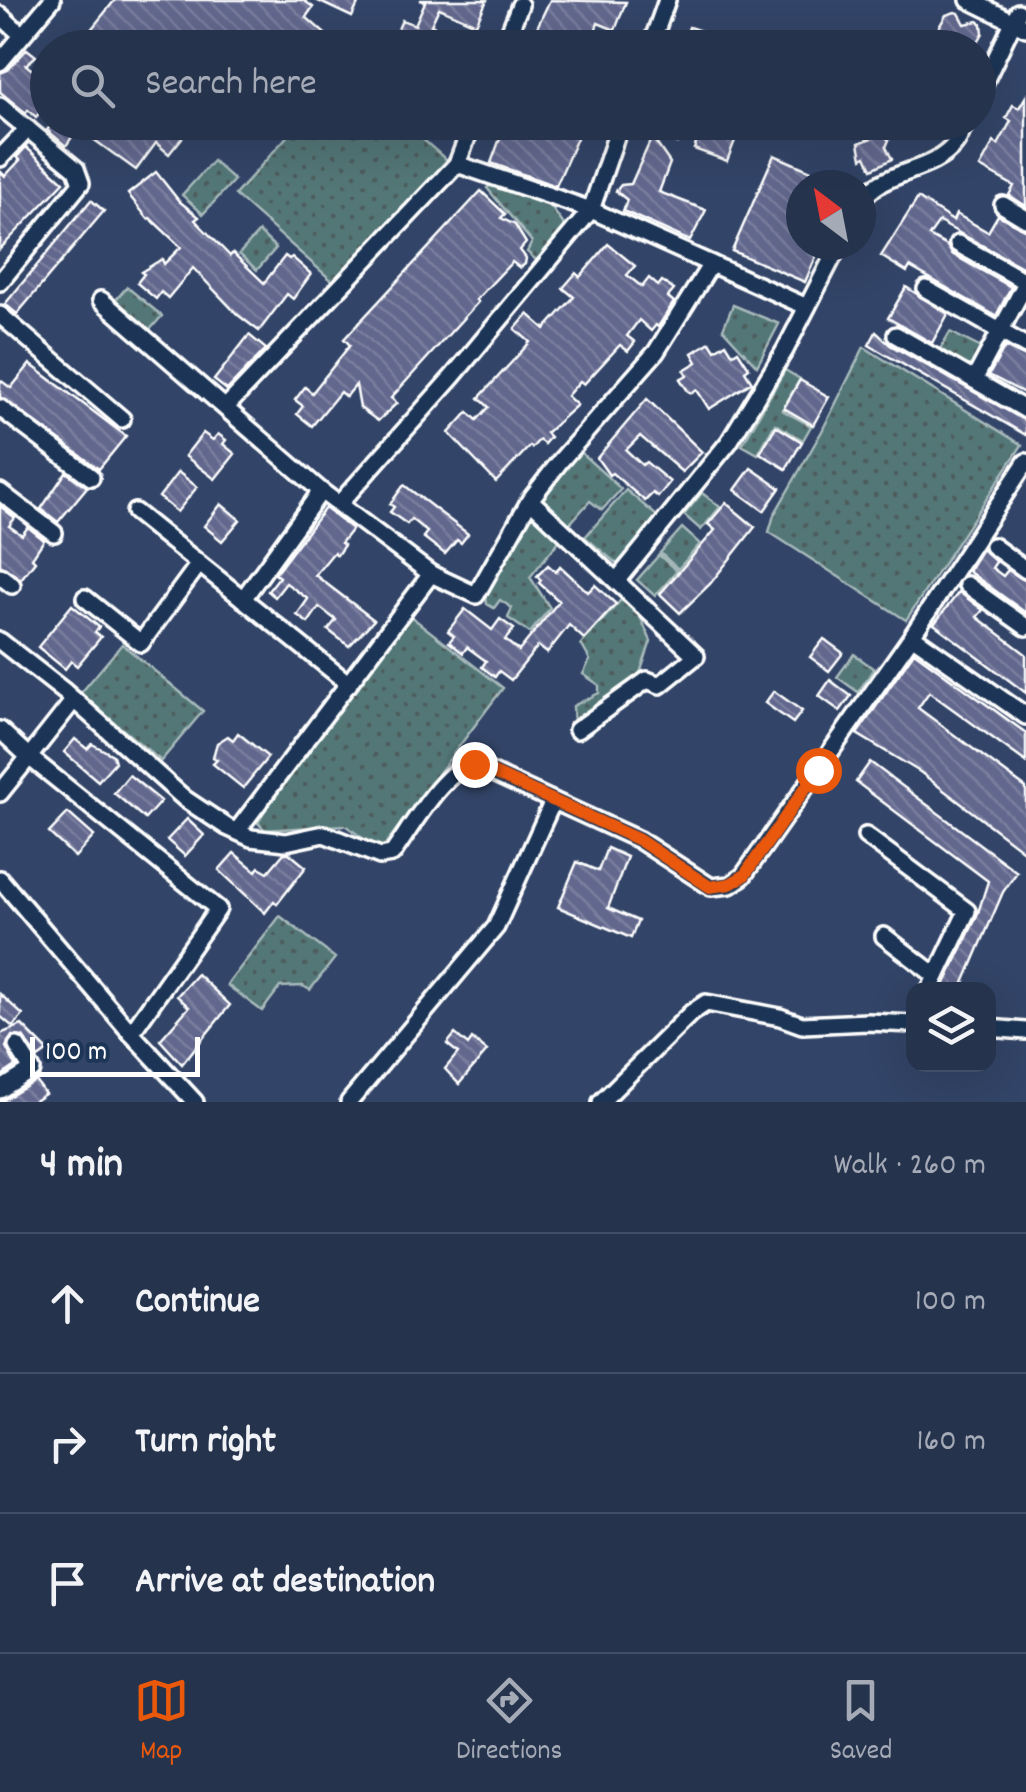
<!DOCTYPE html>
<meta charset="utf-8">
<style>
:root{--surface:#26334d;--page:#323f57;--text:#f1f3f6;--muted:#a4aab6;--line:#424e65;--accent:#ea580c}
body{margin:0;font-family:Dekko,sans-serif;background:var(--page);color:var(--text)}
.controls{position:absolute;right:30px;bottom:30px;display:grid;overflow:hidden;border-radius:20px;box-shadow:0 10px 40px #0002}
.controls button{width:90px;height:90px;display:grid;place-items:center;padding:0;border:0;border-bottom:2px solid var(--line);background:var(--surface);color:var(--text);font:50px sans-serif}
.compass{position:absolute;left:786px;top:170px;width:90px;height:90px;border-radius:50%;background:var(--surface);box-shadow:0 10px 40px #0002;rotate:328deg}
.scale{position:absolute;left:30px;bottom:25px;width:170px;box-sizing:border-box;padding-left:10px;border:5px solid #fff;border-top:0;font-size:28px;line-height:35px;white-space:nowrap;color:#fff;-webkit-text-stroke:8px #1d3557;paint-order:stroke}
.stop{position:absolute;width:30px;height:30px;margin:-22px;border:8px solid #ea580c;border-radius:50%;background:#fff}
.stop.end{background:#ea580c;border-color:#fff;box-shadow:0 2px 10px #0008}
.list{margin:0;padding:0;list-style:none}
h2{display:flex;justify-content:space-between;align-items:center;height:130px;margin:0;padding:0 40px;font-size:42px}
h2 small{font-size:32px;font-weight:400;color:var(--muted)}
.list li{display:grid;grid-template-columns:65px 1fr auto;gap:30px;align-items:center;box-sizing:border-box;height:140px;padding:0 40px;border-top:2px solid var(--line)}
.list b{display:block;font-size:38px;white-space:nowrap}
.list em{font-size:32px;font-style:normal;color:var(--muted)}
.icon{flex:none;width:55px;height:55px;fill:none;stroke:currentColor;stroke-width:2;stroke-linecap:round;stroke-linejoin:round}
.map{position:relative;flex:none;width:1026px;height:1102px;overflow:hidden}
.search{position:absolute;background:var(--surface);box-shadow:0 10px 40px #0002;left:30px;right:30px;top:30px;height:110px;display:flex;align-items:center;gap:25px;box-sizing:border-box;padding:0 35px;border-radius:55px;color:var(--muted);font-size:38px}
.sheet{height:550px;background:var(--surface)}
nav{display:flex;justify-content:space-around;align-items:center;box-sizing:border-box;height:140px;border-top:2px solid var(--line);background:var(--surface);font-size:28px;color:var(--muted)}
nav a{display:grid;justify-items:center;gap:5px}
nav .on{color:var(--accent)}
.map>svg:first-child{display:block}
.grass{fill:url(#grass-dots);stroke:#a8babb;stroke-width:2.5}
.building{fill:url(#building-back-hatch);stroke:#fff;stroke-width:2.5}
.lines{fill:none;stroke-linecap:round;stroke-linejoin:round}
.minor-casing{stroke:#fff;stroke-width:22}
.minor{stroke:#1d3557;stroke-width:15}
.route{stroke:#ea580c;stroke-width:12}
</style>
<div class="map">
<svg width="1026" height="1102" viewBox="0 0 1026 1102">
<defs>
<pattern id="grass-dots" width="8" height="8" patternUnits="userSpaceOnUse" patternTransform="scale(2.5)"><rect width="8" height="8" fill="#527677"/><path d="M2 2h.1M6 6h.1" fill="none" stroke="#4e5d5d" stroke-width="1.8" stroke-linecap="round"/></pattern>
<pattern id="building-back-hatch" width="6" height="6" patternUnits="userSpaceOnUse" patternTransform="scale(2.5)"><rect width="6" height="6" fill="#62678d"/><path d="M-1 5l2 2M0 0l6 6M5-1l2 2" fill="none" stroke="#7a7e9e"/></pattern>
</defs>
<rect width="100%" height="100%" fill="#324467"/>
<filter id="ink" filterUnits="userSpaceOnUse"><feTurbulence type="fractalNoise" baseFrequency=".01" numOctaves="2"/><feDisplacementMap in="SourceGraphic" scale="20" xChannelSelector="R" yChannelSelector="G"/><feConvolveMatrix kernelMatrix="1 2 1 2 8 2 1 2 1" color-interpolation-filters="sRGB"/></filter>
<g filter="url(#ink)">
<g class="grass">
<path d="M299,123H404L449,162L338,286L235,195Z"/>
<path d="M213,161L234,180L203,214L182,195Z"/>
<path d="M496,181L545,199L570,233L548,259L536,260L527,252L532,242L487,188Z"/>
<path d="M259,232L276,248L257,270L239,254Z"/>
<path d="M127,287L162,316L147,333L112,304Z"/>
<path d="M733,305L779,324L757,366L723,329Z"/>
<path d="M950,332L985,350L973,370L939,351Z"/>
<path d="M864,347L1022,445L906,620L769,532L774,515L822,431Z"/>
<path d="M785,370L800,379L782,410L811,426L803,440L775,424L758,454L742,445Z"/>
<path d="M579,451L621,489L602,510L590,501L566,528L535,499Z"/>
<path d="M626,490L658,517L617,564L585,537Z"/>
<path d="M702,493L720,507L701,530L684,515Z"/>
<path d="M533,512L563,536L530,577L550,608L530,633L508,618L512,608L500,600L494,608L487,604C481,575 514,532 533,512Z"/>
<path d="M682,528L700,544L678,569L660,553Z"/>
<path d="M659,555L677,571L655,596L637,580Z"/>
<path d="M621,600L638,612L651,641L638,679L574,727L573,706L599,693V685L583,674L590,660L581,644Z"/>
<path d="M409,615L503,688L384,846L376,848L345,825L265,830L258,823L263,813Z"/>
<path d="M122,644L203,711L161,761L80,694Z"/>
<path d="M854,654L874,669L858,692L837,677Z"/>
<path d="M280,916L335,958L310,990L303,986L280,987L262,1011L227,985Z"/>
</g>
<g class="building">
<path d="M115,0H303L313,7L306,17L341,48H196L178,35L169,48H105L98,42L100,48H76Z"/>
<path d="M316,0H356L358,4L352,17Z"/>
<path d="M420,0H487L476,24L439,8L431,25L480,48L391,45L402,20L415,25L425,2Z"/>
<path d="M550,0L626,2L615,30L598,23L592,40L610,48H532L535,39L532,38Z"/>
<path d="M955,12L959,13L965,24L978,21L982,24L983,33L975,47L970,44L968,48H947L932,39L946,15Z"/>
<path d="M689,27L719,37L742,48H682Z"/>
<path d="M27,49L36,56L26,65L41,77L48,69V103L36,117L28,110L26,113L0,92V73L8,70Z"/>
<path d="M1026,96V206L1009,195L1014,186L980,167L994,142L998,145L1011,121L1006,118L1013,105L1019,108Z"/>
<path d="M54,122H82L66,146L47,130Z"/>
<path d="M105,122L131,139L145,122H182L189,129L169,154L156,143L136,170L93,139Z"/>
<path d="M506,122H584L556,186L491,163Z"/>
<path d="M654,122H683L677,143L650,134Z"/>
<path d="M703,125L736,138L727,161L694,149Z"/>
<path d="M882,134L889,140L886,147L892,159L872,169L866,156L862,158L859,143Z"/>
<path d="M652,137L670,163L659,192L706,210L690,241L623,211L627,200L616,191L621,185L631,184Z"/>
<path d="M26,147L64,182L0,249V171L5,176L20,160L17,157Z"/>
<path d="M774,155L843,185H801V245H821L805,282L732,251Z"/>
<path d="M156,172L179,201L199,217L195,220L230,256L233,253L264,283L285,256L289,259L292,257L311,274L293,299L287,294L259,331L238,315L193,268L168,298L161,292L156,299L137,283L144,274L141,272L162,259L164,264L181,247L150,218L148,219L128,194Z"/>
<path d="M481,191L505,214L501,218L515,225L526,243L520,250L526,258L525,264L520,268L512,262L476,300L478,302L391,398L397,403L378,421L360,408L356,385L346,397L340,392L312,426L297,414L303,406L295,400L305,387L312,393L350,345L344,339Z"/>
<path d="M918,198L953,221L956,214L988,232L998,215L1026,230V269L939,222L929,236L947,246L952,254L1011,287L996,316L910,267L907,272L881,256Z"/>
<path d="M91,200L104,211L17,314L5,304Z"/>
<path d="M608,244L635,266L627,275L642,287L649,278L658,286L662,281L674,290L668,297L674,302L658,327L656,325L651,331L639,320L627,336L635,342L628,351L620,345L584,384L580,381L567,396L577,405L546,433L550,437L544,444L539,440L532,448L530,446L496,482L449,433L468,412L477,420L489,407L479,398L530,342L515,329L528,314L545,329L574,297L563,288L576,273L580,277Z"/>
<path d="M906,287L948,314L932,343L888,318Z"/>
<path d="M876,332L890,345L1026,421V435L869,345Z"/>
<path d="M249,335L266,349L227,390L214,380Z"/>
<path d="M710,342L715,350L726,343L733,354L738,351L749,368L745,371L752,382L709,409L697,390L692,393L688,391L680,379L687,375L684,370L697,362L692,353Z"/>
<path d="M1005,347L1026,357V394L989,375Z"/>
<path d="M30,364L126,436L99,469L0,397V380L11,388Z"/>
<path d="M800,380L829,397L813,425L784,408Z"/>
<path d="M647,399L702,452L682,472L640,436L626,450L642,465L646,462L670,482L658,497L653,493L645,501L612,473L609,475L597,458Z"/>
<path d="M776,426L802,442L786,469L760,453Z"/>
<path d="M203,433L213,440L218,434L226,440L223,444L235,454L215,479L185,456Z"/>
<path d="M751,468L780,488L764,511L735,490Z"/>
<path d="M66,472L87,487L58,522L41,509Z"/>
<path d="M178,472L197,487L177,512L159,497Z"/>
<path d="M404,485L468,534L461,543L457,540L445,554L423,537L427,532L411,519L407,524L390,512L394,507L390,504Z"/>
<path d="M726,503L755,527L710,584L680,613L660,594L715,530L708,524Z"/>
<path d="M221,504L240,520L222,541L204,526Z"/>
<path d="M0,506L15,518L9,526L22,535L28,527L44,540L32,558L35,561L21,579L0,565Z"/>
<path d="M325,508L352,529L341,543L344,545L337,555L334,552L315,575L374,620L349,646L328,630L336,620L319,607L308,623L297,615L308,599L286,583L275,597L268,591L279,577L275,574Z"/>
<path d="M982,549L996,562L992,568L1003,576L1008,570L1026,581V613L968,571Z"/>
<path d="M548,565L556,572L560,566L588,592L595,585L616,604L584,639L569,625L547,653L538,646L511,680L499,671L495,677L482,667L486,661L467,647L463,653L449,642L454,636L448,631L465,609L492,630L500,619L514,629L505,640L519,651L559,601L539,583L541,580L537,576Z"/>
<path d="M959,592L983,610L977,617L1026,654V693L934,624Z"/>
<path d="M72,605L99,627L95,632L101,637L77,666L71,661L65,669L38,647Z"/>
<path d="M824,639L843,653L829,671L810,657Z"/>
<path d="M914,652L1026,733V762L929,692L918,708L1026,788V853L920,772L857,734Z"/>
<path d="M830,680L851,696L840,711L819,696Z"/>
<path d="M774,691L802,711L793,723L765,703Z"/>
<path d="M238,733L268,757L243,788L213,764L217,760L213,757L217,743L228,736L233,740Z"/>
<path d="M75,739L87,749L92,744L113,755L115,762L98,781L64,752Z"/>
<path d="M870,762L1017,872L1003,892L961,990H942L977,916L988,881L856,782Z"/>
<path d="M129,775L161,801L145,819L114,793Z"/>
<path d="M68,813L94,836L75,857L49,833Z"/>
<path d="M187,819L204,835L185,856L167,840Z"/>
<path d="M607,848L627,857L608,908L638,921L631,938L558,907L577,862L598,871Z"/>
<path d="M234,853L256,871L259,867L268,872L284,853H289L306,867L277,904L274,901L265,913L219,870Z"/>
<path d="M197,974L230,1005L182,1064L160,1040L189,1007L177,996Z"/>
<path d="M0,994L23,1015L13,1027L0,1016Z"/>
<path d="M22,1025L48,1051L38,1058L23,1037L12,1036L6,1047L16,1066L0,1077V1034Z"/>
<path d="M455,1034L468,1045L472,1039L487,1051L459,1084L445,1069L458,1053L447,1044Z"/>
<path d="M36,1081L45,1094L33,1102H0Z"/>
</g>
<g class="lines">
<defs>
<g id="minor">
<path d="M969,0L1026,28"/>
<path d="M0,15L22,35"/>
<path d="M503,48L520,5"/>
<path d="M650,48L667,0"/>
<path d="M0,62L52,0"/>
<path d="M978,96L1018,12"/>
<path d="M0,106L76,169L81,183L0,282"/>
<path d="M473,122L457,164L591,210L621,122"/>
<path d="M0,158L28,129"/>
<path d="M861,203C879,169 931,175 955,144C960,138 962,129 966,122"/>
<path d="M1003,205L1026,219"/>
<path d="M958,244L1026,282"/>
<path d="M926,289L1026,346"/>
<path d="M101,300L321,491L431,574L237,831"/>
<path d="M0,315L122,419"/>
<path d="M896,335L1026,410"/>
<path d="M974,380L1026,283"/>
<path d="M226,407L457,164"/>
<path d="M0,408L91,477"/>
<path d="M0,492L54,533"/>
<path d="M339,504L453,376L591,210L807,307"/>
<path d="M135,512L349,684"/>
<path d="M993,546L1026,570"/>
<path d="M431,574L476,595L530,500"/>
<path d="M0,576L12,585"/>
<path d="M618,579L729,442L785,350L839,245"/>
<path d="M967,585L1026,627"/>
<path d="M85,598L141,643L199,564"/>
<path d="M243,599L321,491"/>
<path d="M912,636L1026,716"/>
<path d="M0,641L65,692L185,799L227,827L251,838L286,842L324,834L380,856L392,854C409,831 445,767 473,764L639,840L711,887L730,885L743,876L912,636L1026,462"/>
<path d="M0,730L29,757L74,700"/>
<path d="M577,730L647,680L660,685L696,656L530,500L561,460L656,352L711,264"/>
<path d="M0,793L29,757L218,909L131,1033L0,879"/>
<path d="M866,836L967,911L930,989"/>
<path d="M884,936L936,976"/>
<path d="M988,1028L1026,1031"/>
<path d="M131,1033L195,1102"/>
<path d="M0,1090L32,1070L17,1046"/>
<path d="M349,1102L496,927L553,801"/>
<path d="M601,1102L691,1013L706,1003L780,1017L802,1025L868,1022L914,1024"/>
</g>
</defs>
<use href="#minor" class="minor-casing"/>
<use href="#minor" class="minor"/>
</g>
</g>
<g class="lines" filter="url(#ink)">
<path class="route" d="M474,764L639,840L710,887L730,884L744,876L818,770"/>
</g>
</svg>
<div class="controls">
<button><svg class="icon" aria-label="layers" viewBox="0 0 24 24"><path d="M12 4l9 5-9 5-9-5zM3 14l9 5 9-5"/></svg></button>
</div>
<svg class="compass" viewBox="-18 -18 36 36"><path d="M0-13l5 13h-10z" fill="#e53935"/><path d="M0 13l5-13h-10z" fill="#a4aab6"/></svg>
<div class="scale">100 m</div>
<div class="stop" style="left:818px;top:770px"></div>
<div class="stop end" style="left:474px;top:764px"></div>
<div class="search"><svg class="icon" aria-label="search" viewBox="0 0 24 24"><circle cx="10" cy="10" r="6"/><path d="M15 15l6 6"/></svg>Search here</div>
</div>
<section class="sheet">
<h2>4 min<small>Walk · 260 m</small></h2>
<ul class="list">
<li><svg class="icon" aria-label="ahead" viewBox="0 0 24 24"><path d="M12 20V5M6 11l6-6 6 6"/></svg><div><b>Continue</b></div><em>100 m</em></li>
<li><svg class="icon" aria-label="right" viewBox="0 0 24 24"><path d="M7 20v-9h11M14 6l5 5-5 5"/></svg><div><b>Turn right</b></div><em>160 m</em></li>
<li><svg class="icon" aria-label="arrive" viewBox="0 0 24 24"><path d="M6 21V4h12l-3 4 3 4H6"/></svg><div><b>Arrive at destination</b></div></li>
</ul>
</section>
<nav>
<a class="on"><svg class="icon" aria-label="map" viewBox="0 0 24 24"><path d="M3 6l6-2 6 2 6-2v14l-6 2-6-2-6 2zM9 4v14M15 6v14"/></svg>Map</a>
<a><svg class="icon" aria-label="directions" viewBox="0 0 24 24"><path d="M12 3l9 9-9 9-9-9zM9 14v-3h6M13 9l2 2-2 2"/></svg>Directions</a>
<a><svg class="icon" aria-label="saved" viewBox="0 0 24 24"><path d="M7 4h10v16l-5-4-5 4z"/></svg>Saved</a>
</nav>
